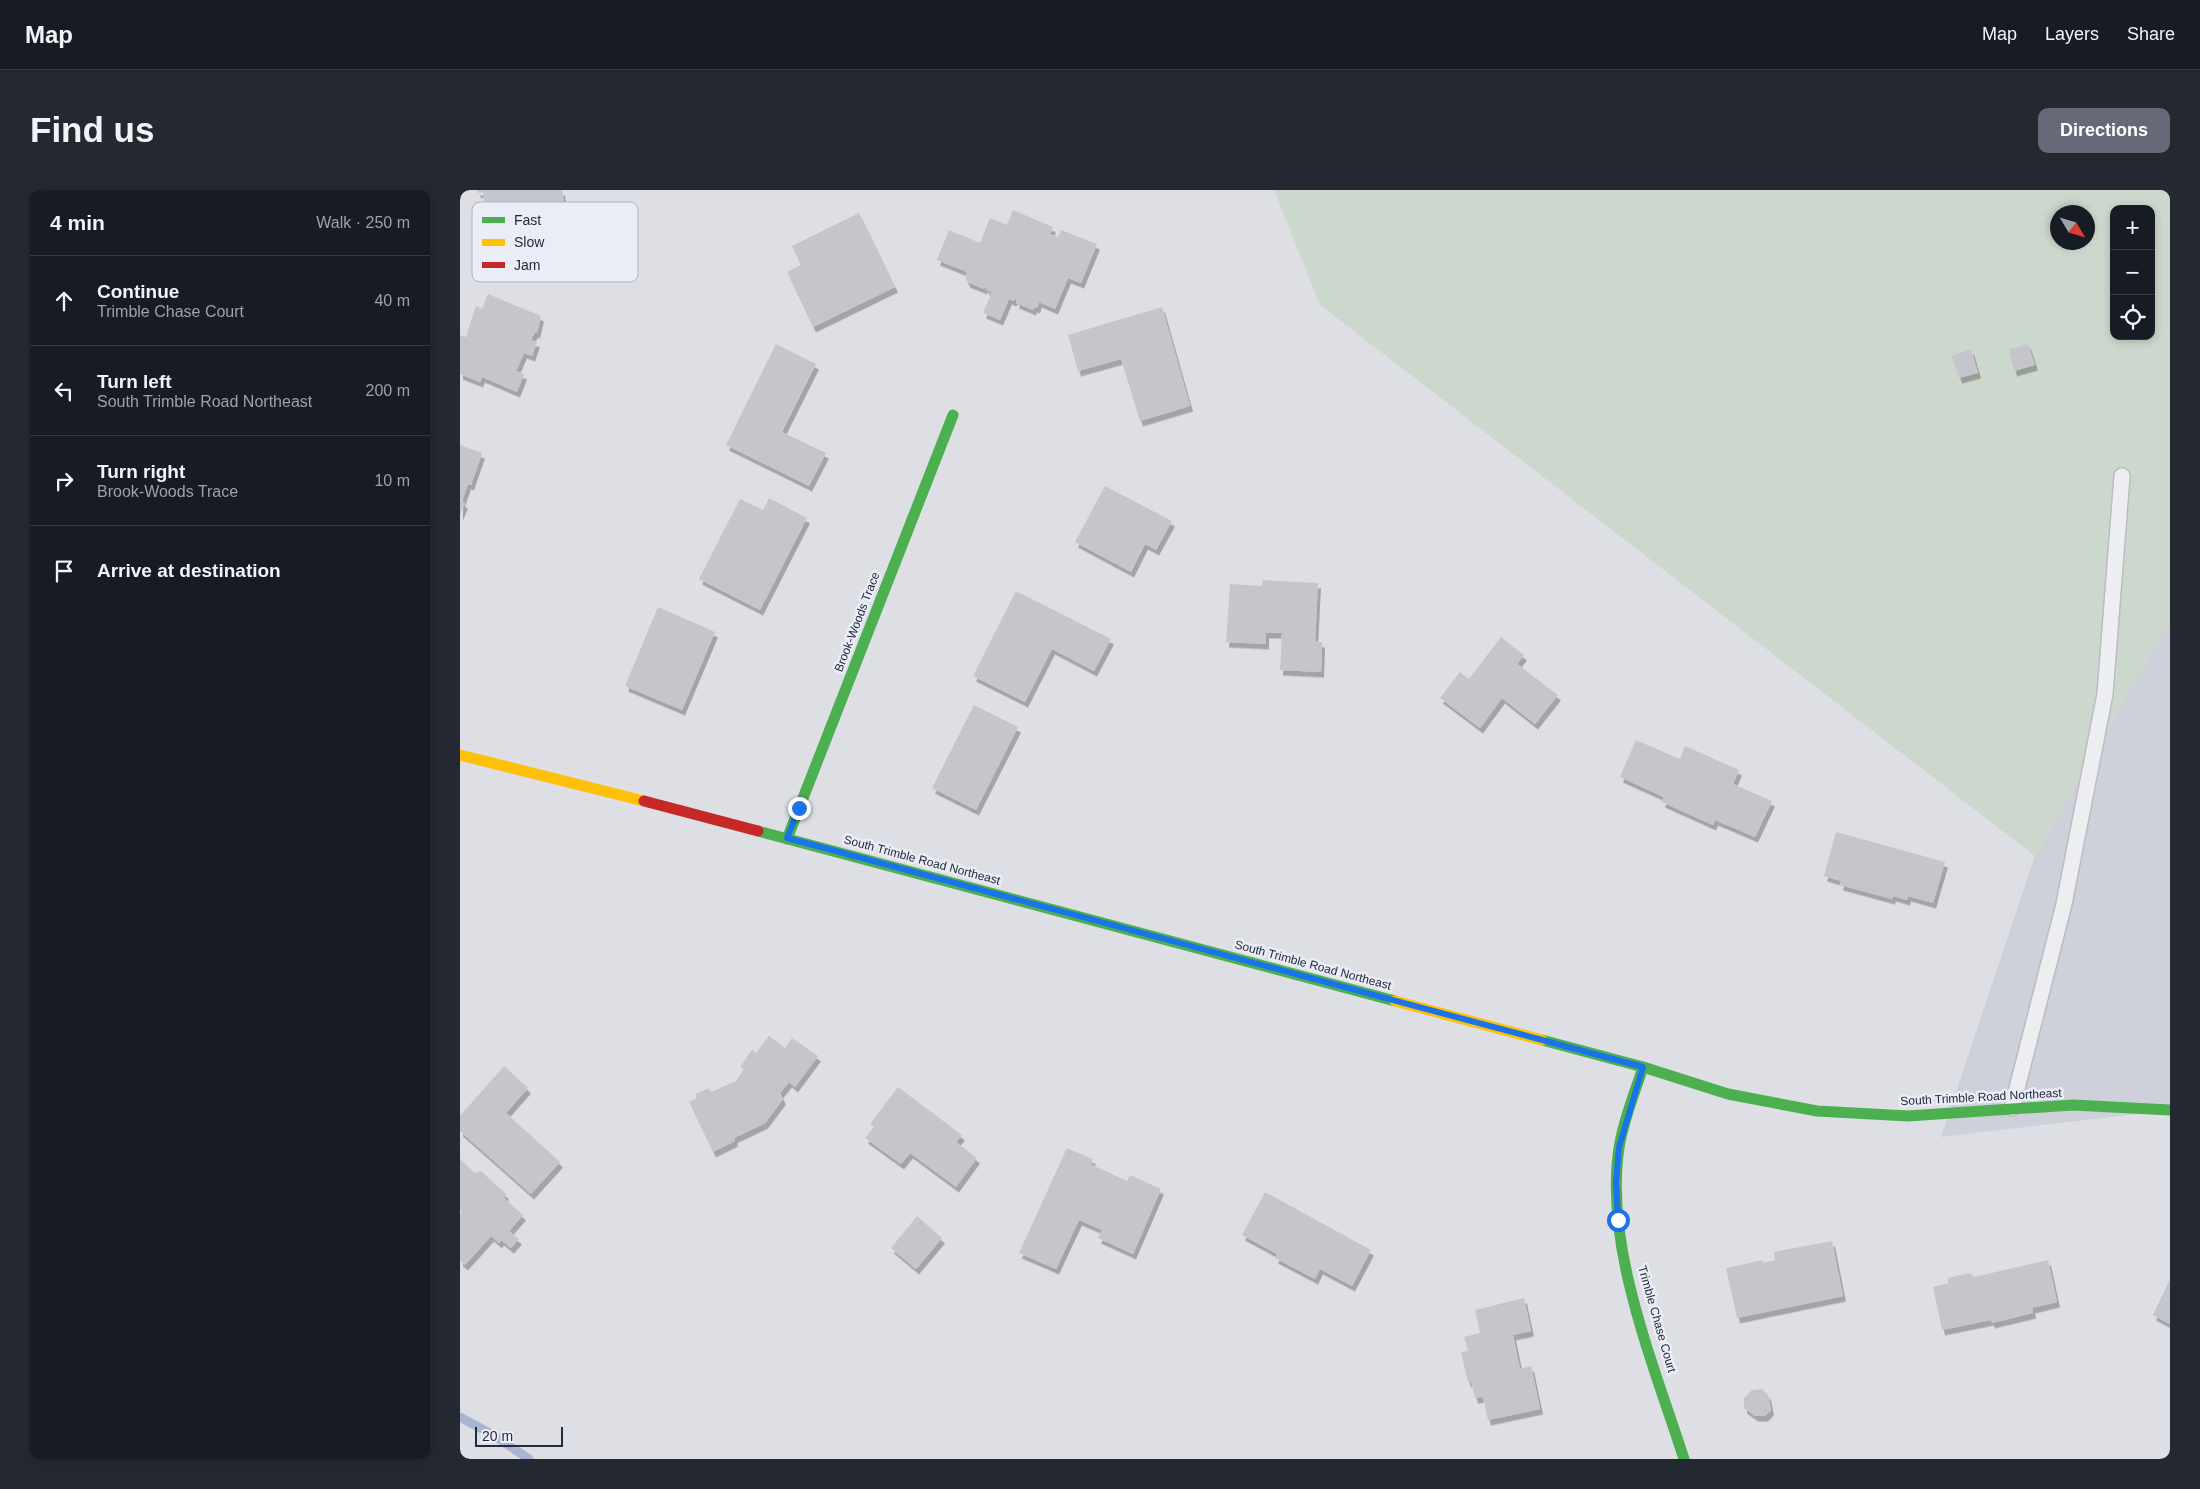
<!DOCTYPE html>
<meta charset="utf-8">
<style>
:root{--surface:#171b24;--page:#242831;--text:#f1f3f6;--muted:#9ea1a6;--line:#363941;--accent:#656978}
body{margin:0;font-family:Helvetica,sans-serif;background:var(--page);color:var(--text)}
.controls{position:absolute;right:15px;top:15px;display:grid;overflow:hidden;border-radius:10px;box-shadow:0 2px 8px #0003}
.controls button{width:45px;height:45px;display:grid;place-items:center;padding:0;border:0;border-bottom:1px solid var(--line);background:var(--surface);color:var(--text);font:25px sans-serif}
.compass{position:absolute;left:1590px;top:15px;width:45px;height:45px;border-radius:50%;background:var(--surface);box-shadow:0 2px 8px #0003;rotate:128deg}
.scale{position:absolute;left:15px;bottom:12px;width:88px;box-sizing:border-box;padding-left:5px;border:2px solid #242a3e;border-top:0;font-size:14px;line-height:18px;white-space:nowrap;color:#242a3e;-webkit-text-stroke:4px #eaedf5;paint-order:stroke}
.stop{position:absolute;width:15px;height:15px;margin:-11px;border:4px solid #1a73e8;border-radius:50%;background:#fff}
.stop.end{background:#1a73e8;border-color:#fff;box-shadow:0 1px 5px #0008}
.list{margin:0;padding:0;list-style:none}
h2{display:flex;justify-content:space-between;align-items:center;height:65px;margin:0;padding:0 20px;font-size:21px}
h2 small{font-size:16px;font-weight:400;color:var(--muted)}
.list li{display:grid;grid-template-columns:32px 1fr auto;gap:15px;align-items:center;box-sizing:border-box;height:90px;padding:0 20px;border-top:1px solid var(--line)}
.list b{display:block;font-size:19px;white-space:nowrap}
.list p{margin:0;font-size:16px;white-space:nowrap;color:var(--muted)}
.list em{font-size:16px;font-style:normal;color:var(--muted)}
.icon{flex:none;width:28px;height:28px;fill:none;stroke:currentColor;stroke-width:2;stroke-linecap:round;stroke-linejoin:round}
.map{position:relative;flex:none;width:1710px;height:1269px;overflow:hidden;border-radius:10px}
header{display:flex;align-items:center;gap:30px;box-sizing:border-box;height:70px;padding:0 25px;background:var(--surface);border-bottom:1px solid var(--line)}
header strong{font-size:24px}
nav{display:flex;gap:28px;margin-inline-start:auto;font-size:18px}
.intro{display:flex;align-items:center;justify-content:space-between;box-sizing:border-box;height:120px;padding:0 30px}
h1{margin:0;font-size:35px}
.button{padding:12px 22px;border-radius:10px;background:var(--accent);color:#fff;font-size:18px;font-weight:700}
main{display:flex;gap:30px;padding:0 30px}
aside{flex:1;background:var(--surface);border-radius:10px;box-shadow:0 2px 8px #0003}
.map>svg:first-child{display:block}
.built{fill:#ced0da}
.green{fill:#ccd8cd;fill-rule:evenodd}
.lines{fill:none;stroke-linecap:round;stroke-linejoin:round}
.stream{stroke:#a9b6d2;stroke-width:9}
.building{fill:#c5c6cc;filter:url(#shadow)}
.lane-casing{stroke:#bbbcc2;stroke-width:18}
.lane{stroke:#edeef1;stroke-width:15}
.fast{stroke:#4caf50;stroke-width:11}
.slow{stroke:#ffc107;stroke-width:11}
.jam{stroke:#c62828;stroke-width:11}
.route{stroke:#1a73e8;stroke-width:6}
.labels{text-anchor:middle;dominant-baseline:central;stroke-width:5;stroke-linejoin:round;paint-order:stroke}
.street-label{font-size:12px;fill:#242a3e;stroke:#eaedf5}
.key{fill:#eaedf5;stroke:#afb2be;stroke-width:1}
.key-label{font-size:14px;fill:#242a3e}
</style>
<header>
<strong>Map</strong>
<nav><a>Map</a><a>Layers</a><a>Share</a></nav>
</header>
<div class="intro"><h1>Find us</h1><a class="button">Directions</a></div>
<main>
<aside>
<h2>4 min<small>Walk · 250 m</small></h2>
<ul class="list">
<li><svg class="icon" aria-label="ahead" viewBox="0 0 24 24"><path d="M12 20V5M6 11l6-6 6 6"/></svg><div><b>Continue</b><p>Trimble Chase Court</p></div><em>40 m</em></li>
<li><svg class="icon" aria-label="left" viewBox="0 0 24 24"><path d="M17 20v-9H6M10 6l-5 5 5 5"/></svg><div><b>Turn left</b><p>South Trimble Road Northeast</p></div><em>200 m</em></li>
<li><svg class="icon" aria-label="right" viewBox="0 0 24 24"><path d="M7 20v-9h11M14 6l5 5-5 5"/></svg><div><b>Turn right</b><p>Brook-Woods Trace</p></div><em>10 m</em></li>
<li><svg class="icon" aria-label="arrive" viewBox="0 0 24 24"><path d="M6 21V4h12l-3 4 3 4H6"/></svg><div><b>Arrive at destination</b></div></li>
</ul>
</aside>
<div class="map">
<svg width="1710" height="1269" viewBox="0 0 1710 1269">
<defs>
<filter id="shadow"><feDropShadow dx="3" dy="5.5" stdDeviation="0" flood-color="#0004"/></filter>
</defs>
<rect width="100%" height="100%" fill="#dedfe4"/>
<path class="built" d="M1710,430V920L1481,947L1575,666Z"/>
<path class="green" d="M814,0H1710V430L1575,666L860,115ZM1654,19H1691V146H1654ZM1598,22H1628V52H1598Z"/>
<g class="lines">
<path class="stream" d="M0,1227L33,1245L69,1269"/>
</g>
<g class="building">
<path d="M17,0H102L104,12L96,13L101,53L65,58L61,28L59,29L63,58L20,63L17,34L27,33L23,2L18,3Z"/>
<path d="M553,20L593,37L590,44L598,47L601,40L637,54L621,93L608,88L595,119L579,112L577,118L574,117L573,120L556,113L557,110L555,109L553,111L549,109L540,130L523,123L532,102L526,100L527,98L525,97L524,99L507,92V90L505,89L507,82L477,70L489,40L520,53L530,28L547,35Z"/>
<path d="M399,23L435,97L353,137L327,82L341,75L332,56Z"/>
<path d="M28,104L81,126L77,143L75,142L71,150L77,152L72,166L64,163L56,181L64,184L57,202L22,187L20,192L0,184V145L6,147L16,116L22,119Z"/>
<path d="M702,117L730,216L680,231L661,169L618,181L608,145Z"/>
<path d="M316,154L356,174L322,242L366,263L349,296L266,255Z"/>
<path d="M1568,154L1575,175L1554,181L1549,159Z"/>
<path d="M1511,159L1518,183L1499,188L1492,166Z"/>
<path d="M0,255L22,263L11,295L8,294L2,311L5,313L0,325Z"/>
<path d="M645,296L712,331L696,360L685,354L671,382L615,352Z"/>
<path d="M309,308L347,328L300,420L239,389L280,309L303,320Z"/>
<path d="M803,390L858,393L855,451L862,452L861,482L820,480L822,443H806V454L766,452L770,394L802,396Z"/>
<path d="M556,401L651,449L634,481L592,459L565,512L513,486Z"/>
<path d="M198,417L255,442L222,520L165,496Z"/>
<path d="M1041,447L1064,465L1057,474L1098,505L1075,534L1042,508L1020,538L980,508L1000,482L1009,489Z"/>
<path d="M514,515L558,537L516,620L472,598Z"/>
<path d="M1176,550L1220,569L1225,556L1279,580L1273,594L1312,611L1295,647L1255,630L1253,635L1202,612L1204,607L1160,587Z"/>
<path d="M1376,642L1485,672L1473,713L1448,706L1447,710L1433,706L1432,709L1380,695L1381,691L1364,686Z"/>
<path d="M309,846L325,858L332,848L358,866L335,897L329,892L320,903L323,909L305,933L274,948L275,951L253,962L229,912L237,908L235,904L249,898L251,902L276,891L284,879L280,877L292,860L296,863Z"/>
<path d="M44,876L68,898L46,923L100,972L71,1004L0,941V926Z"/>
<path d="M438,897L502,945L496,952L517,968L496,997L450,963L441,974L405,948L414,937L410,934Z"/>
<path d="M607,958L633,969L630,974L667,991L670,985L701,999L673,1064L638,1048L642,1040L619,1030L596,1079L559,1063Z"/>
<path d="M0,969L15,983L21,981L46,1004L44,1008L63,1025L49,1041L59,1049L51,1058L41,1050L39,1053L31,1046L5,1075L0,1071V1024L2,1021L0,1019Z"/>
<path d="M805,1002L911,1060L892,1096L860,1079L855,1089L815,1068L817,1064L782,1045Z"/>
<path d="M457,1026L482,1048L456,1079L431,1058Z"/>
<path d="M1372,1051L1383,1106L1277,1128L1266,1078L1303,1070V1073L1315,1070L1314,1062Z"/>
<path d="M1588,1070L1597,1112L1572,1118L1573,1123L1532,1133L1531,1130L1482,1140L1473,1097L1488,1093V1088L1510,1083L1514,1087Z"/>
<path d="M1710,1089V1134L1693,1125Z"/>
<path d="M1064,1108L1071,1141L1053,1145L1060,1179L1071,1176L1080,1219L1028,1230L1023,1207L1015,1208L1011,1191L1008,1192L1001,1162L1008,1161L1004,1147L1020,1143L1015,1120Z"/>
<path d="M1302,1199L1308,1205L1311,1220L1305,1226H1295L1284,1218V1208L1292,1200Z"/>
</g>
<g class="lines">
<defs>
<path id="lane" d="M1552,918L1604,714L1645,504L1662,286"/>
</defs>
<use href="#lane" class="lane-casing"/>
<use href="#lane" class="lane"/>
<g class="fast">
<path d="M298,641L935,811"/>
<path d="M327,649L493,225"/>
<path d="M1082,850L1183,877L1268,904L1357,921L1448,926L1613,915L1710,920"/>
<path d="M1183,877C1175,903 1163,930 1159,958C1144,1057 1194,1175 1224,1269"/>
</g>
<g class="slow">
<path d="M0,565L184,611"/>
<path d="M935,811L1082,850"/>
</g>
<path class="jam" d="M184,611L298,641"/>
</g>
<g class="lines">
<path class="route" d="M339,618L327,648L1183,877L1159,957L1156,992L1158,1030"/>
</g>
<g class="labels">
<g class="street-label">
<text transform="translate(397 432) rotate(-69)">Brook-Woods Trace</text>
<text transform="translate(462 670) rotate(15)">South Trimble Road Northeast</text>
<text transform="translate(853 775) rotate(15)">South Trimble Road Northeast</text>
<text transform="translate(1521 907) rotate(-3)">South Trimble Road Northeast</text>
<text transform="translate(1197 1129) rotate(74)">Trimble Chase Court</text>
</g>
</g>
<rect x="12" y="12" width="166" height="80" rx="8" class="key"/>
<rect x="22" y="27" width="23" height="6" fill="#4caf50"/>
<rect x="22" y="49" width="23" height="7" fill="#ffc107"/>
<rect x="22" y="72" width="23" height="6" fill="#c62828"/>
<g class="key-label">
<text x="54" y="35">Fast</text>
<text x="54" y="57">Slow</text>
<text x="54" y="80">Jam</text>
</g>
</svg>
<div class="controls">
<button>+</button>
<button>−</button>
<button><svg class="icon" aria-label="locate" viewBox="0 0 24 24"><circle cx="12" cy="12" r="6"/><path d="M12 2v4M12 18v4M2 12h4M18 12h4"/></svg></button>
</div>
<svg class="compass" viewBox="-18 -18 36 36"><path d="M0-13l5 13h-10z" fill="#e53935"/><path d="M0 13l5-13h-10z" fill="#9ea1a6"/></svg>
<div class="scale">20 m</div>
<div class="stop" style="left:1158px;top:1030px"></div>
<div class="stop end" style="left:339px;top:618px"></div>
</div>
</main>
